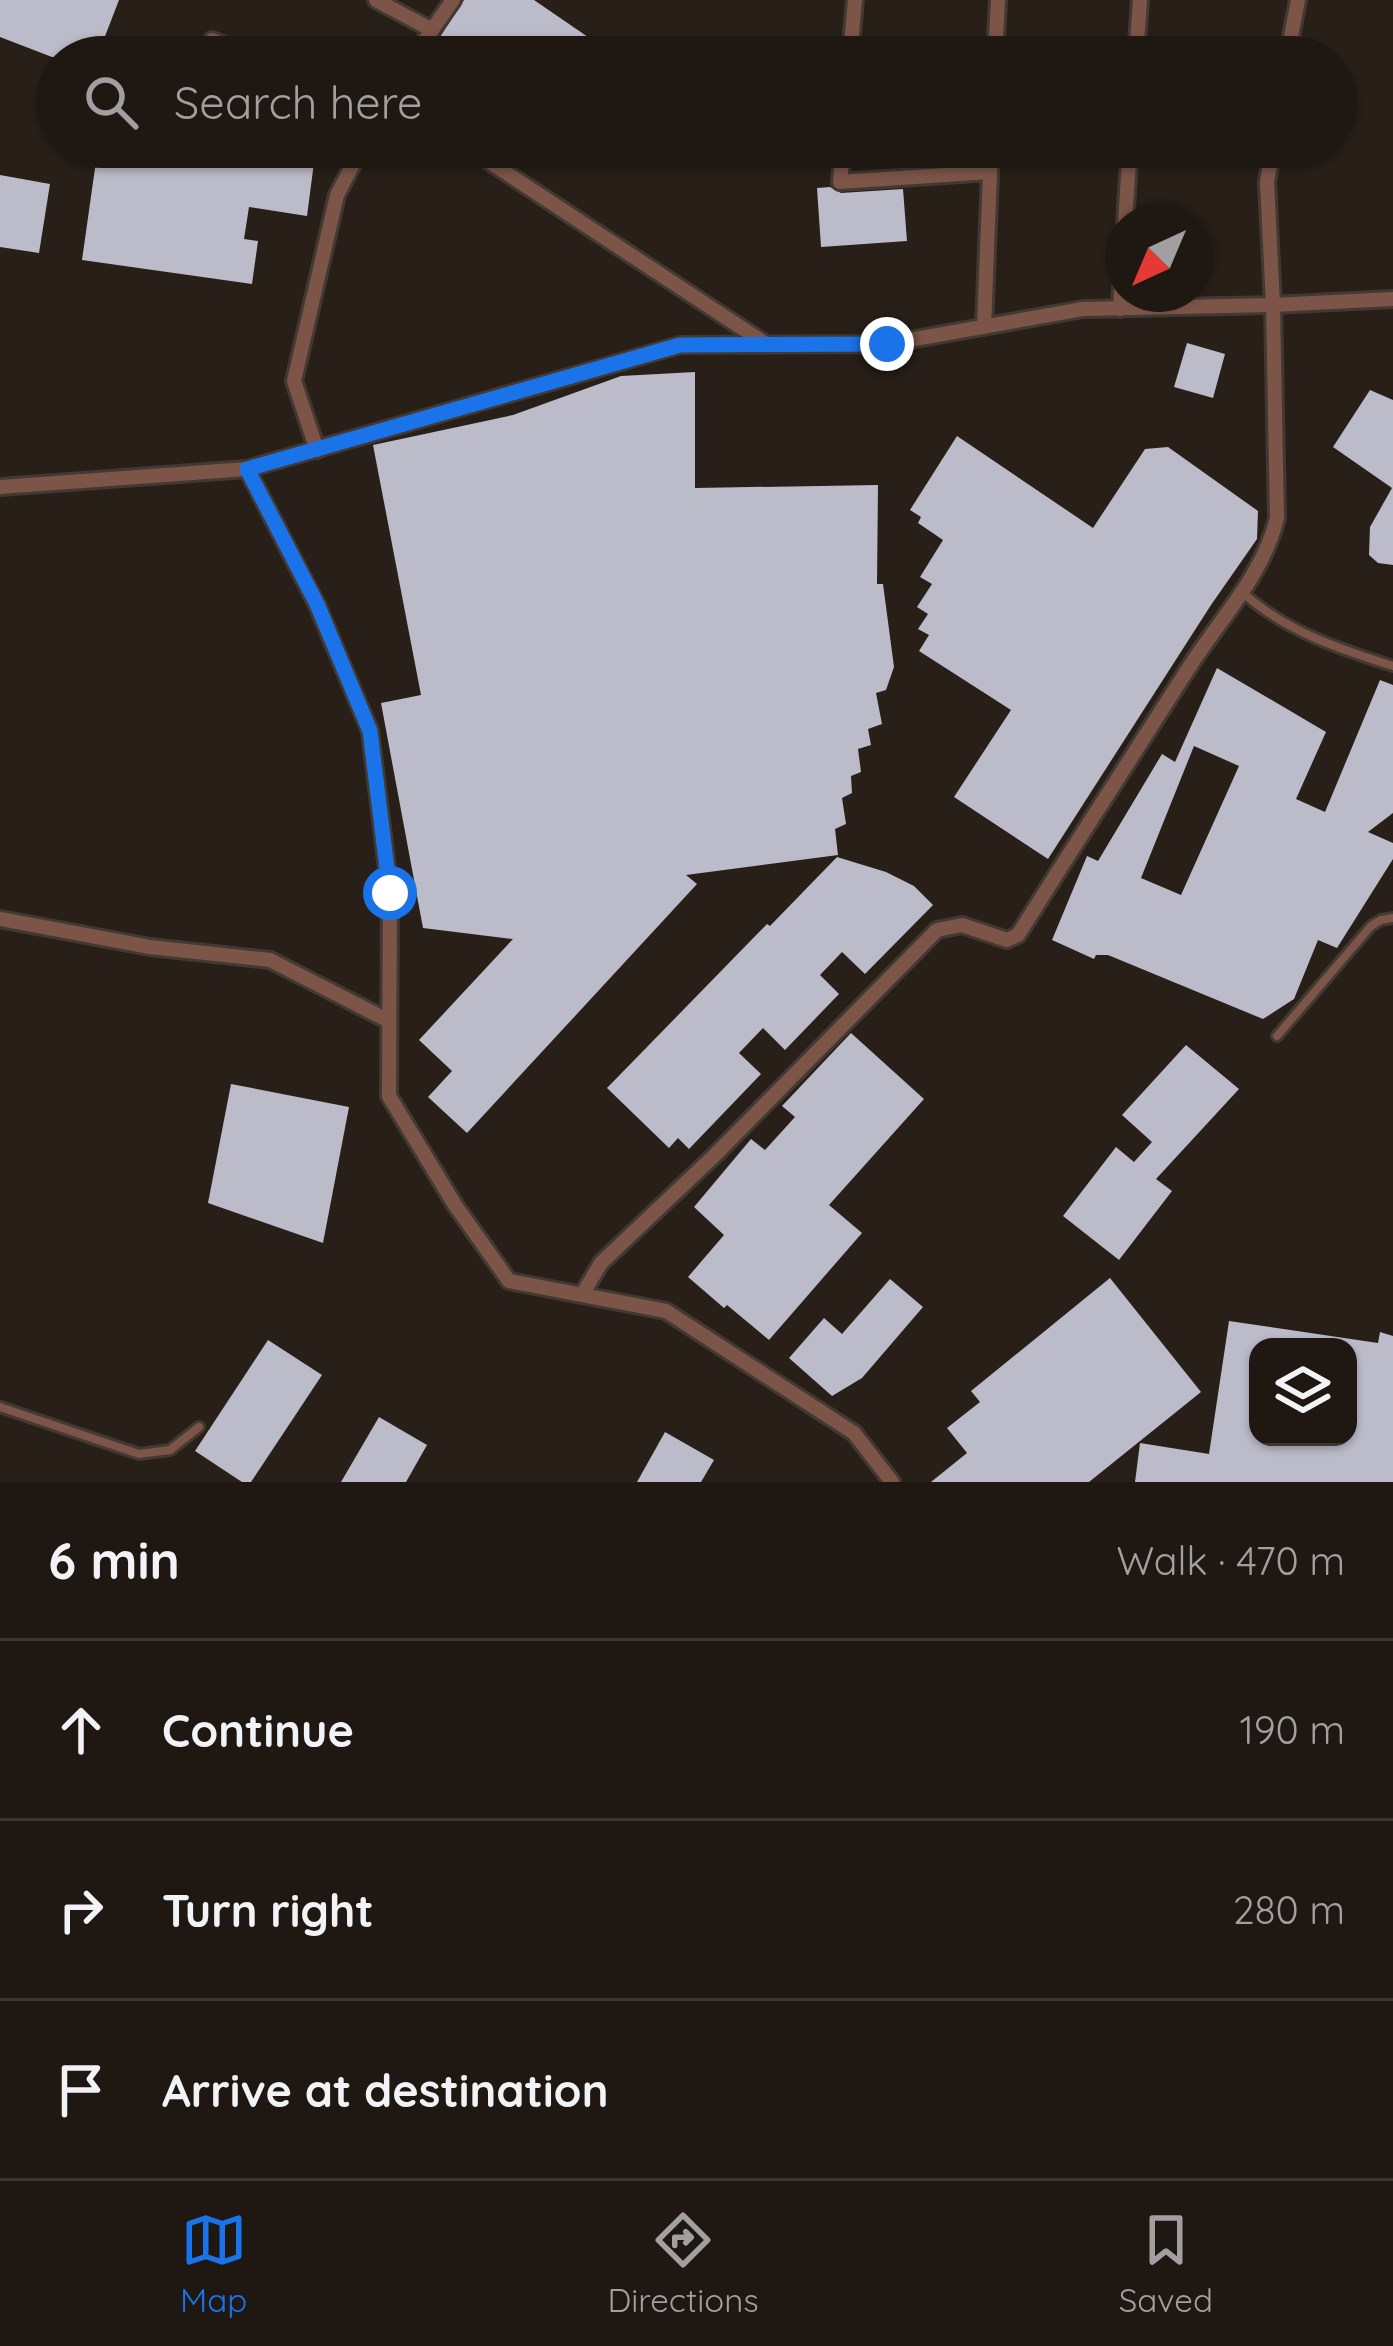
<!DOCTYPE html>
<meta charset="utf-8">
<style>
:root{--surface:#1e1712;--page:#2b2420;--text:#f1f3f6;--muted:#a19f9f;--line:#3c3632;--accent:#1a73e8}
body{margin:0;font-family:Quicksand,sans-serif;background:var(--page);color:var(--text)}
.controls{position:absolute;right:36px;bottom:36px;display:grid;overflow:hidden;border-radius:24px;box-shadow:0 3px 9px #0004}
.controls button{width:108px;height:108px;display:grid;place-items:center;padding:0;border:0;border-bottom:3px solid var(--line);background:var(--surface);color:var(--text);font:60px sans-serif}
.compass{position:absolute;left:1105px;top:204px;width:108px;height:108px;border-radius:50%;background:var(--surface);box-shadow:0 3px 9px #0004;rotate:224deg}
.stop{position:absolute;width:36px;height:36px;margin:-27px;border:9px solid #1a73e8;border-radius:50%;background:#fff}
.stop.end{background:#1a73e8;border-color:#fff;box-shadow:0 3px 12px #0008}
.list{margin:0;padding:0;list-style:none}
h2{display:flex;justify-content:space-between;align-items:center;height:156px;margin:0;padding:0 48px;font-size:51px}
h2 small{font-size:39px;font-weight:400;color:var(--muted)}
.list li{display:grid;grid-template-columns:78px 1fr auto;gap:36px;align-items:center;box-sizing:border-box;height:180px;padding:0 48px;border-top:3px solid var(--line)}
.list b{display:block;font-size:45px;white-space:nowrap}
.list em{font-size:39px;font-style:normal;color:var(--muted)}
.icon{flex:none;width:66px;height:66px;fill:none;stroke:currentColor;stroke-width:2;stroke-linecap:round;stroke-linejoin:round}
.map{position:relative;flex:none;width:1393px;height:1482px;overflow:hidden}
.search{position:absolute;background:var(--surface);box-shadow:0 3px 9px #0004;left:36px;right:36px;top:36px;height:132px;display:flex;align-items:center;gap:30px;box-sizing:border-box;padding:0 42px;border-radius:66px;color:var(--muted);font-size:45px}
.sheet{height:696px;background:var(--surface)}
nav{display:flex;justify-content:space-around;align-items:center;box-sizing:border-box;height:168px;border-top:3px solid var(--line);background:var(--surface);font-size:33px;color:var(--muted)}
nav a{display:grid;justify-items:center;gap:6px}
nav .on{color:var(--accent)}
.map>svg:first-child{display:block}
.building{fill:#bcbbc9;fill-rule:evenodd}
.lines{fill:none;stroke-linecap:round;stroke-linejoin:round}
.service-casing{stroke:#413932;stroke-width:14}
.minor-casing{stroke:#413932;stroke-width:20}
.service{stroke:#7c5548;stroke-width:8}
.minor{stroke:#7c5548;stroke-width:14}
.route{stroke:#1a73e8;stroke-width:15}
</style>
<div class="map">
<svg width="1393" height="1482" viewBox="0 0 1393 1482">
<rect width="100%" height="100%" fill="#281f18"/>
<g class="building">
<path d="M0,0H119L97,57H52L0,37Z"/>
<path d="M464,0H534L604,48L598,57H427Z"/>
<path d="M98,147H316L307,216L249,207L244,239L258,241L252,284L82,260Z"/>
<path d="M0,175L50,184L39,253L0,247Z"/>
<path d="M830,187L841,193L903,189L907,241L821,247L817,188Z"/>
<path d="M1187,343L1225,354L1213,398L1174,387Z"/>
<path d="M695,372V488L878,485L877,584H883L894,667L886,690L876,693L882,724L868,729L871,745L858,749L861,772L851,776L852,793L842,798L846,824L835,829L838,855L686,875L697,884L467,1133L428,1097L452,1071L419,1040L513,939L423,928L381,703L421,695L373,445L513,415L621,376Z"/>
<path d="M1370,390L1393,400V565L1378,563L1369,555L1370,527L1392,488L1333,447Z"/>
<path d="M957,436L1093,528L1145,449L1168,447L1258,511L1257,539L1211,605L1048,859L954,797L1011,710L919,651L929,635L918,629L928,614L917,607L932,584L920,577L943,540L918,523L921,517L910,510Z"/>
<path d="M1217,668L1326,732L1296,799L1325,812L1380,680L1393,685V813L1368,832L1393,843V859L1337,948L1318,940L1294,999L1263,1019L1108,955H1096L1094,959L1052,940L1087,856L1098,861L1162,754L1175,762ZM1194,746L1239,766L1181,895L1141,878Z"/>
<path d="M837,857L886,872L914,886L933,905L865,974L842,952L820,975L839,994L785,1050L763,1028L739,1053L761,1074L689,1149L678,1138L669,1148L607,1088L767,924L770,926Z"/>
<path d="M851,1033L924,1099L829,1205L862,1233L769,1340L727,1305L724,1308L688,1277L724,1235L694,1207L751,1139L765,1150L795,1117L782,1106Z"/>
<path d="M1186,1045L1239,1089L1156,1179L1172,1191L1119,1260L1063,1216L1116,1147L1134,1162L1152,1142L1122,1115Z"/>
<path d="M231,1084L349,1107L323,1243L208,1203Z"/>
<path d="M1110,1278L1201,1392L1089,1482H931L967,1453L947,1428L980,1402L971,1391Z"/>
<path d="M890,1279L923,1307L862,1378L832,1396L789,1358L824,1318L842,1334Z"/>
<path d="M1229,1321L1378,1343L1380,1332L1393,1336V1482H1135L1140,1443L1209,1454ZM1258,1347H1348V1437H1258Z"/>
<path d="M268,1340L322,1375L251,1482H242L195,1451Z"/>
<path d="M379,1417L427,1445L406,1482H341Z"/>
<path d="M665,1432L714,1460L701,1482H637Z"/>
</g>
<g class="lines">
<defs>
<g id="service">
<path d="M1242,592C1285,631 1339,649 1393,666"/>
<path d="M1277,1036L1371,926L1381,920L1393,918"/>
<path d="M0,1407L139,1454L170,1450L199,1427"/>
</g>
<g id="minor">
<path d="M376,0L432,30"/>
<path d="M212,40L255,57"/>
<path d="M413,57L453,0"/>
<path d="M850,57L855,0"/>
<path d="M995,57L998,0"/>
<path d="M1136,57L1140,0"/>
<path d="M1287,57L1298,0"/>
<path d="M467,147L766,344"/>
<path d="M843,147L840,182L990,172"/>
<path d="M1125,222L1130,147"/>
<path d="M1120,309L1123,255"/>
<path d="M984,327L991,147"/>
<path d="M317,450L294,381L337,195L362,147"/>
<path d="M0,487L247,469"/>
<path d="M0,919L150,947L270,960L389,1021"/>
<path d="M582,1295L601,1263L716,1154L937,930L962,925L1007,940L1018,935C1074,846 1131,758 1188,669C1219,620 1263,576 1277,518L1273,305L1267,182L1273,147"/>
<path d="M892,1482L854,1433L666,1311L509,1281L455,1205L389,1096L390,893L370,731L317,605L247,469L680,345L887,344L1083,309L1273,305L1393,299"/>
</g>
</defs>
<use href="#service" class="service-casing"/>
<use href="#minor" class="minor-casing"/>
<use href="#service" class="service"/>
<use href="#minor" class="minor"/>
</g>
<g class="lines">
<path class="route" d="M390,893L370,731L317,604L247,469L680,345L887,344"/>
</g>
</svg>
<div class="controls">
<button><svg class="icon" aria-label="layers" viewBox="0 0 24 24"><path d="M12 4l9 5-9 5-9-5zM3 14l9 5 9-5"/></svg></button>
</div>
<svg class="compass" viewBox="-18 -18 36 36"><path d="M0-13l5 13h-10z" fill="#e53935"/><path d="M0 13l5-13h-10z" fill="#a19f9f"/></svg>
<div class="stop" style="left:390px;top:893px"></div>
<div class="stop end" style="left:887px;top:344px"></div>
<div class="search"><svg class="icon" aria-label="search" viewBox="0 0 24 24"><circle cx="10" cy="10" r="6"/><path d="M15 15l6 6"/></svg>Search here</div>
</div>
<section class="sheet">
<h2>6 min<small>Walk · 470 m</small></h2>
<ul class="list">
<li><svg class="icon" aria-label="ahead" viewBox="0 0 24 24"><path d="M12 20V5M6 11l6-6 6 6"/></svg><div><b>Continue</b></div><em>190 m</em></li>
<li><svg class="icon" aria-label="right" viewBox="0 0 24 24"><path d="M7 20v-9h11M14 6l5 5-5 5"/></svg><div><b>Turn right</b></div><em>280 m</em></li>
<li><svg class="icon" aria-label="arrive" viewBox="0 0 24 24"><path d="M6 21V4h12l-3 4 3 4H6"/></svg><div><b>Arrive at destination</b></div></li>
</ul>
</section>
<nav>
<a class="on"><svg class="icon" aria-label="map" viewBox="0 0 24 24"><path d="M3 6l6-2 6 2 6-2v14l-6 2-6-2-6 2zM9 4v14M15 6v14"/></svg>Map</a>
<a><svg class="icon" aria-label="directions" viewBox="0 0 24 24"><path d="M12 3l9 9-9 9-9-9zM9 14v-3h6M13 9l2 2-2 2"/></svg>Directions</a>
<a><svg class="icon" aria-label="saved" viewBox="0 0 24 24"><path d="M7 4h10v16l-5-4-5 4z"/></svg>Saved</a>
</nav>
